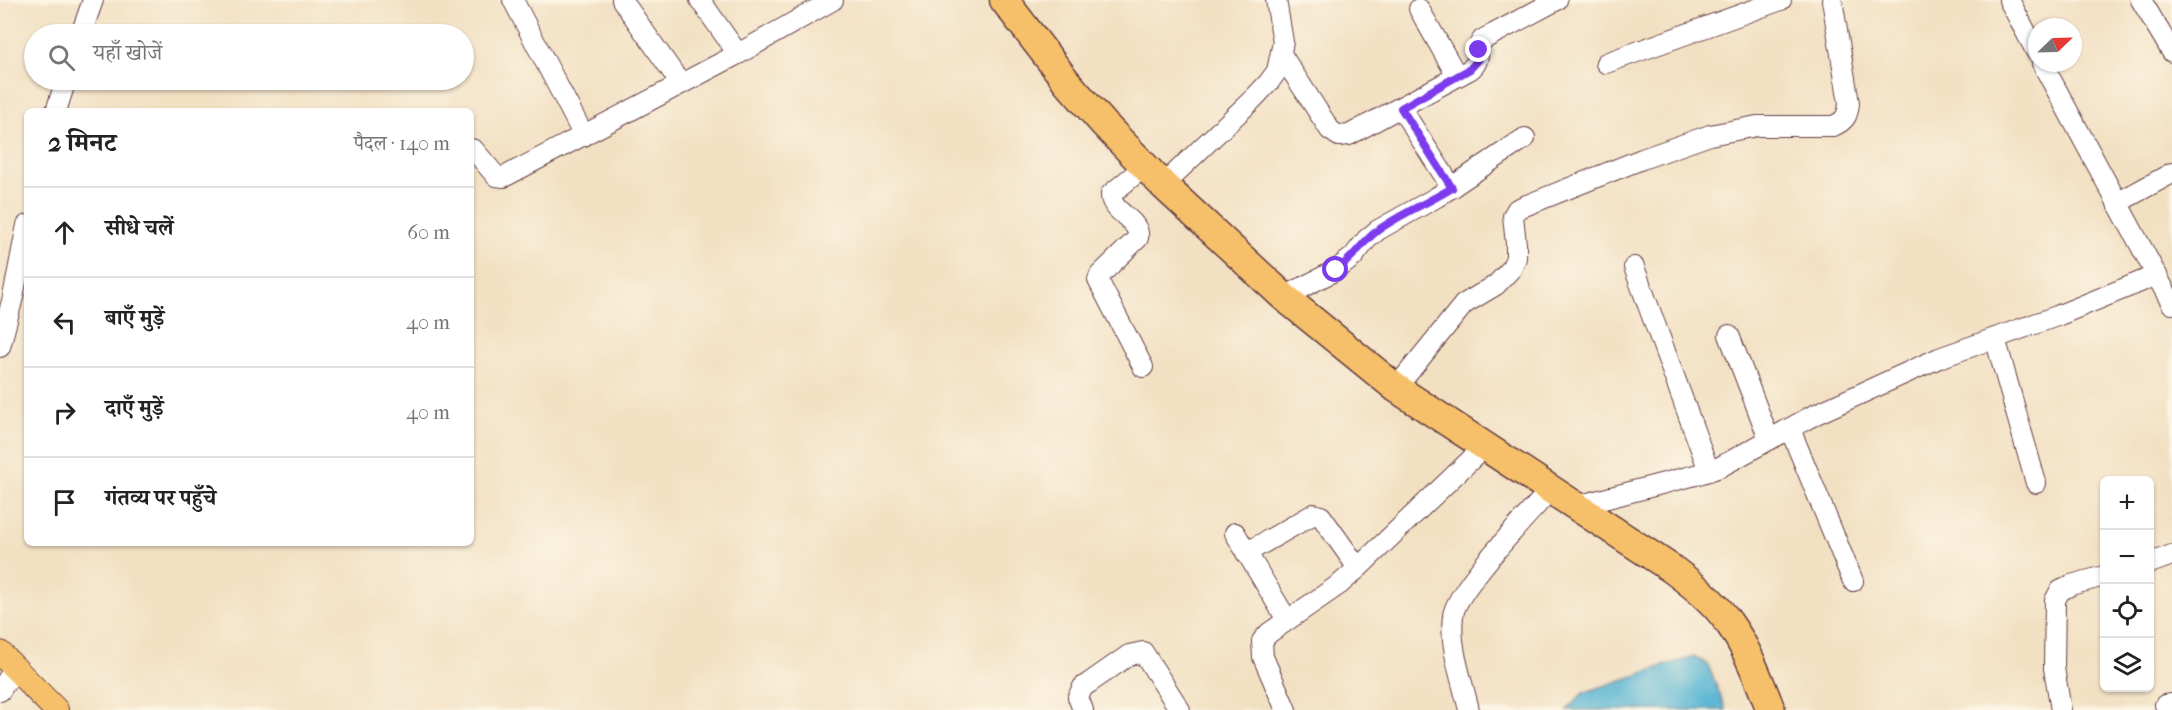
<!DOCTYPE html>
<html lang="hi">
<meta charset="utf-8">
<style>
:root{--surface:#fff;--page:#f2f2f2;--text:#222;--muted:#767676;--line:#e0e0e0}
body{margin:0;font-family:"IM FELL French Canon","Noto Serif Devanagari",serif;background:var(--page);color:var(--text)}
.controls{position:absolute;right:18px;bottom:18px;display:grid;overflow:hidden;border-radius:9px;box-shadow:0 2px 4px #0004}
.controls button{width:54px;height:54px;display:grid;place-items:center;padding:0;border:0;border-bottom:2px solid var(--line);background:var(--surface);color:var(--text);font:30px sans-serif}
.compass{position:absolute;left:2028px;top:18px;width:54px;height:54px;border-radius:50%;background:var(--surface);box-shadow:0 2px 4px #0004;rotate:67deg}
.stop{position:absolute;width:18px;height:18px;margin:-14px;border:4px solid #7c3aed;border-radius:50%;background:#fff}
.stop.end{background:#7c3aed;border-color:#fff;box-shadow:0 2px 6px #0008}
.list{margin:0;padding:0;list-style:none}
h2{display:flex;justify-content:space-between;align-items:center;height:78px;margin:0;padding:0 24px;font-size:26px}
h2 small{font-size:20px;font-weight:400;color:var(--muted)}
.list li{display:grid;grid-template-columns:39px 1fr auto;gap:18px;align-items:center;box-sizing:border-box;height:90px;padding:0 24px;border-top:2px solid var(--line)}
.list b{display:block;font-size:22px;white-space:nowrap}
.list em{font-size:20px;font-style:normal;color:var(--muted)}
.icon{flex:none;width:33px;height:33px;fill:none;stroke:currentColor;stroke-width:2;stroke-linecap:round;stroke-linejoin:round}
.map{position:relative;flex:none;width:2172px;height:710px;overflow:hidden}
.search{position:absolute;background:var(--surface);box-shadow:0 2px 4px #0004;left:24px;top:24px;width:450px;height:66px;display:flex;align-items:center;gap:15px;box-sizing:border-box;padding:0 21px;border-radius:33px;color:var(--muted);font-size:22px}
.panel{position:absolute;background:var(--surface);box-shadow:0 2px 4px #0004;left:24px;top:108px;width:450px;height:438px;border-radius:9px}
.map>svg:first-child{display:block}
.water{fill:#55b4d3;stroke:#506a7f;stroke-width:1.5}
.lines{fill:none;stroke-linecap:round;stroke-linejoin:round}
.minor-casing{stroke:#633c42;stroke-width:22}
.major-casing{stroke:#633c42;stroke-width:26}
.highway-casing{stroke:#633c42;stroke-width:31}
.minor{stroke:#fff;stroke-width:20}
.major{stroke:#f6c06b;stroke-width:24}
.highway{stroke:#f6c06b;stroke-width:28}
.route{stroke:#7c3aed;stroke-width:8}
</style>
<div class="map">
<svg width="2172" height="710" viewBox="0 0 2172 710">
<rect width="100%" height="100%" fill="#fcf5e5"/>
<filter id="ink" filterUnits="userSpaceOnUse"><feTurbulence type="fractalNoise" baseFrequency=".0167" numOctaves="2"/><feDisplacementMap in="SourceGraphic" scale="12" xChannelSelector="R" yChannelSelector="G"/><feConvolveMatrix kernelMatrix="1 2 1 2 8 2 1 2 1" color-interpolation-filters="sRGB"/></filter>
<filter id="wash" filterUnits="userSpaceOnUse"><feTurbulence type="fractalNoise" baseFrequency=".008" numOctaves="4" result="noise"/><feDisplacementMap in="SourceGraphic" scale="24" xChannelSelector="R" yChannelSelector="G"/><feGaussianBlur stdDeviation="1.35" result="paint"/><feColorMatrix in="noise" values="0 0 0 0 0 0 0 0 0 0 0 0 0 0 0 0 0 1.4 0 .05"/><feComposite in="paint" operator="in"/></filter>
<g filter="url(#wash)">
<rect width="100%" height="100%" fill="#f2e0c2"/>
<path class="water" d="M1694,656L1708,665L1726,710H1567L1583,693Z"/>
</g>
<g filter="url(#ink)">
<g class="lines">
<defs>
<g id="minor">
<path d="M513,0L584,136"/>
<path d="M622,0L681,84"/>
<path d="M700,0L738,54"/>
<path d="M2009,0L2037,53"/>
<path d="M2141,0L2172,52"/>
<path d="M1419,9L1457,76"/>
<path d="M81,34L93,0"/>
<path d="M1281,54L1330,130L1339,136L1349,135L1471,69C1483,58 1474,50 1482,40L1557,0"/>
<path d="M1606,63L1781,0"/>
<path d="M2042,63L2172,304"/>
<path d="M1401,108L1452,188"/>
<path d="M56,111L66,80"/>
<path d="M471,149L474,150L496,176L504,177L738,54L833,0"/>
<path d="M1163,185L1254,98L1269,82L1277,71L1283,42L1276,0"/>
<path d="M2117,203L2172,173"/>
<path d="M1634,267L1709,471"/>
<path d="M1284,297L1336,270L1353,257L1367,239L1378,230L1437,197L1525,138"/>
<path d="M1729,335L1769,439"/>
<path d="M1995,338L2036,483"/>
<path d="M0,347L13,297L27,225"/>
<path d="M1143,367L1098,280L1100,275L1138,238C1141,219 1110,213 1111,194L1145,166"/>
<path d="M1396,388L1464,304L1496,285L1511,269L1516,258V244L1513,216L1517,209L1642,159L1710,135L1757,126H1833C1845,121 1848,116 1849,103L1832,0"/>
<path d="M1790,429L1853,581"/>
<path d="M1577,506L1699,474L1720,467L1814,415L1939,358L2057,316L2157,275"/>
<path d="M1235,533L1287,620"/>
<path d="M1246,553L1314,514L1321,516L1358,568"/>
<path d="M2150,563L2172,555"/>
<path d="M0,691L15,668"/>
<path d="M2165,705L2172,704"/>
<path d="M1083,710L1078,697L1083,687L1089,683L1129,655L1143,652L1180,710"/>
<path d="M1286,710L1263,657L1262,641L1269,633L1340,584L1357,569L1484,447"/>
<path d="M1469,710C1462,680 1449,646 1453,616C1455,590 1530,513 1550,490"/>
<path d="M2061,710L2054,668L2055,600L2060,591L2071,585L2104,576"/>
</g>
<path id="major" d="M0,653L56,710"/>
<path id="highway" d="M1004,0L1067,82L1104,124L1163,185L1284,297L1396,388L1672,569C1693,585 1714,601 1729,623C1748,649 1759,681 1771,710"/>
</defs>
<use href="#minor" class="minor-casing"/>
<use href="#major" class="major-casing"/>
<use href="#highway" class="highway-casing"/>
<use href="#minor" class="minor"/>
<use href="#major" class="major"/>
<use href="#highway" class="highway"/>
</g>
</g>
<g class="lines" filter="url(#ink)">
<path class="route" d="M1336,270C1353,259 1362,242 1377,231C1400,214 1428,203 1452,188L1401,108L1470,69L1479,59V50"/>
</g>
</svg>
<div class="controls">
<button>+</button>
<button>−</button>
<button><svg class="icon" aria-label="locate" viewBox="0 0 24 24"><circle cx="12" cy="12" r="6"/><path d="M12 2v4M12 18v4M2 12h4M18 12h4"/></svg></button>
<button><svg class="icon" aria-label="layers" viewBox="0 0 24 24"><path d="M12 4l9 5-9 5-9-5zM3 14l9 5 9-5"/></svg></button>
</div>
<svg class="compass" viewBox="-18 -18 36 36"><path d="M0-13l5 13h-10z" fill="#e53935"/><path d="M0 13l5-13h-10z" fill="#767676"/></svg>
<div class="stop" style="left:1336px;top:270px"></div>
<div class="stop end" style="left:1479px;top:50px"></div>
<div class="search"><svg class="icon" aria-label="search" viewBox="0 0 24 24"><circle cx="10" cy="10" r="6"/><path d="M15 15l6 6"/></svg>यहाँ खोजें</div>
<section class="panel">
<h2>2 मिनट<small>पैदल · 140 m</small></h2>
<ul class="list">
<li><svg class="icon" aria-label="ahead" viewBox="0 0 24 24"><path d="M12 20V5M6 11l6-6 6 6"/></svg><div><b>सीधे चलें</b></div><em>60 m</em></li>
<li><svg class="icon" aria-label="left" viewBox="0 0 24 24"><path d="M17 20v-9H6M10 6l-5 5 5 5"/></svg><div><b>बाएँ मुड़ें</b></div><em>40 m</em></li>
<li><svg class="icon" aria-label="right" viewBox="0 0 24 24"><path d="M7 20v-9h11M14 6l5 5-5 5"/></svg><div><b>दाएँ मुड़ें</b></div><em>40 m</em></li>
<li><svg class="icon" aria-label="arrive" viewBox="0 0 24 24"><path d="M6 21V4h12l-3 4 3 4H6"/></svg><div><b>गंतव्य पर पहुँचे</b></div></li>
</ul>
</section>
</div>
